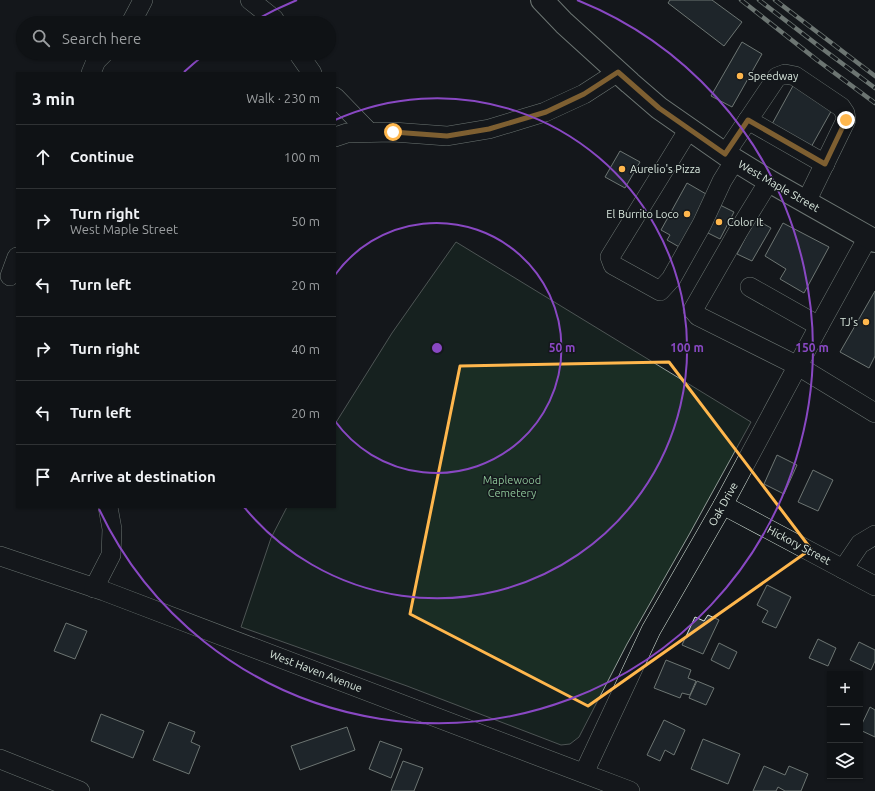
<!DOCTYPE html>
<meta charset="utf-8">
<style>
:root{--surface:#0f1215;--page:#1d2022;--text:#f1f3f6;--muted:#9b9ea0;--line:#2f3234}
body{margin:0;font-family:Ubuntu,sans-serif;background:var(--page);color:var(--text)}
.controls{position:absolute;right:12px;bottom:12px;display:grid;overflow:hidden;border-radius:0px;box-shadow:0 1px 3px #0004}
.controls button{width:36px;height:36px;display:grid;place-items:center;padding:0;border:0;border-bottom:1px solid var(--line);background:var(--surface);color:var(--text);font:20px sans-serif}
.stop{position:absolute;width:12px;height:12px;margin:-9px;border:3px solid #ffb74d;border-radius:50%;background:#fff}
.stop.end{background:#ffb74d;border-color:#fff;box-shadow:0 1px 4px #0008}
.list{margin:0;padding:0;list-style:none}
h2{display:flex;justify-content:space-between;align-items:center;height:52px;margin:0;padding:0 16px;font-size:17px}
h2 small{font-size:13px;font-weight:400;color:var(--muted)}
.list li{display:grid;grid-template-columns:26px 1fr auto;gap:12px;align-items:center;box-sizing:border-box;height:64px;padding:0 16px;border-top:1px solid var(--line)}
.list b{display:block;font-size:15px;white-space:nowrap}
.list p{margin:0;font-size:13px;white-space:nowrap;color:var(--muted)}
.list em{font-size:13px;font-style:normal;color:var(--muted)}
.icon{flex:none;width:22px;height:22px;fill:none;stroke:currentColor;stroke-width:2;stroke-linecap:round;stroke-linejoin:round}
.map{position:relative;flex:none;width:875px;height:791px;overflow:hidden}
.search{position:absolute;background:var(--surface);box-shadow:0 1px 3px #0004;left:16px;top:16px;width:320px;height:44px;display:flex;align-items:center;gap:10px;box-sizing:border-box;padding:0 14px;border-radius:22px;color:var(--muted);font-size:15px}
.panel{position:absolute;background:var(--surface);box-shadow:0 1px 3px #0004;left:16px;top:72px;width:320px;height:436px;border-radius:0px}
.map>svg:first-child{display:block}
.green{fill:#1a2d24;stroke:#939e99}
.building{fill:#2c363c;stroke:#d8e6dc}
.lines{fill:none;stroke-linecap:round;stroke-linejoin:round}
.minor-casing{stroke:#d8e6dc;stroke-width:20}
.major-casing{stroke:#d8e6dc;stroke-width:24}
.minor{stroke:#14181c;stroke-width:19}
.major{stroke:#14181c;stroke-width:22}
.rail-casing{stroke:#d8e6dc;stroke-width:4.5}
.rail{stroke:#14181c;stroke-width:3;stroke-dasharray:9;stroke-linecap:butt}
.route{stroke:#ffb74d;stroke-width:5}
.marked{fill:none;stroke:#ffb74d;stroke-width:3;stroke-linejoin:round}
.ring{fill:none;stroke:#8948c3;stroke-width:2}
.poi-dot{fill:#ffb74d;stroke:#14181c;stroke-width:1.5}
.labels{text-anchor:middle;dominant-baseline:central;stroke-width:3;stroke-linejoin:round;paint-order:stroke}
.poi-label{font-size:11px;fill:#d8e6dc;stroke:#14181c;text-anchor:start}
.street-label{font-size:11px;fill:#d8e6dc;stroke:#14181c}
.park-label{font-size:11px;fill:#8ac095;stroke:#14181c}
.centre{fill:#8948c3;stroke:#14181c;stroke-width:2}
.ring-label{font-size:12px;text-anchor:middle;font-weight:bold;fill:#8948c3;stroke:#14181c;stroke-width:3;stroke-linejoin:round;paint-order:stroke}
</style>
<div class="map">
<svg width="875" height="791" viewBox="0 0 875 791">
<rect width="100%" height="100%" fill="#14181c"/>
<path class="green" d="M456,242L751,422L690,533L627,644L579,737L570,744L561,745L407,686L241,627L271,538L287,507H335V424L392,333Z"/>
<g class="building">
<path d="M670,0H712L742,22L724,46L668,3Z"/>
<path d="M742,42L762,54L732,107L711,96Z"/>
<path d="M794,84L834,106L810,149L771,126Z"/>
<path d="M620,151L640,162L625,188L605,177Z"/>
<path d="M687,183L713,198L681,248L667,240L670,235L661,230Z"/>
<path d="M718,204L734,212L720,239L704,231Z"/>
<path d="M755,219L771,228L752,261L737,254Z"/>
<path d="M783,223L829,247L804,293L780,279L786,269L765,256Z"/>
<path d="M875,291V356L869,368L840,352Z"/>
<path d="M777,455L797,465L784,494L764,484Z"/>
<path d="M813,470L833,480L818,511L798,502Z"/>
<path d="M767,585L791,597L776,628L762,622L768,611L757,605Z"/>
<path d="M708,615L719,620L703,654L682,645L695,617L704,621Z"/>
<path d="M66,623L87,631L75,659L54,651Z"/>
<path d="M818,639L836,648L828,666L809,658Z"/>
<path d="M859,642L875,650V661L871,670L850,660Z"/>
<path d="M719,643L737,652L729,669L711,660Z"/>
<path d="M666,660L691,670L688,678L696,681L690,695L682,693L680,698L654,688Z"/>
<path d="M697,681L714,688L706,705L689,698Z"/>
<path d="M870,707L875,710V737L860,730V728Z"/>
<path d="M101,714L144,731L133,758L91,741Z"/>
<path d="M664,720L685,730L674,755L665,750L660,761L647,755Z"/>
<path d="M169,722L195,732L191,742L200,746L189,774L153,760Z"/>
<path d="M347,727L355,750L300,770L291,746Z"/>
<path d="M703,739L740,754L728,784L691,769Z"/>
<path d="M380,741L402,749L391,778L369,769Z"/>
<path d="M403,761L423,768L414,791H391Z"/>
<path d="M764,766L785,775L789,766L808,774L801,791H785L778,787L776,791H753Z"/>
</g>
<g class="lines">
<defs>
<g id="minor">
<path d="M250,0L274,19L276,23"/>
<path d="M131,23L143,0"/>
<path d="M298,53L312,73"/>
<path d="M91,73L96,61L104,53"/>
<path d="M335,97L369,132"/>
<path d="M748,120L825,164"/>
<path d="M689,129L610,257L613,265L660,291L671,279L702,224L722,181L735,160"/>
<path d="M335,137L347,133L393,132L447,136L489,129L545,112L584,94L618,72"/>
<path d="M725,154L777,77L785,74L795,76L841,107L845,113L846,120L806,202"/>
<path d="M769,181L739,230L693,310L698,316L798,366L875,413"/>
<path d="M10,276L17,257"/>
<path d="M750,287L819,326"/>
<path d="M723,505L875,586"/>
<path d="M0,556L104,591L630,791"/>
<path d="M843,569L860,544L875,535"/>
<path d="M94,588L111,555L112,529L108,507"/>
<path d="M0,759L80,791"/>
<path d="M584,773L651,630L723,505L819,326L868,237"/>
</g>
<path id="major" d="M542,0L564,23L630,83L659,108L725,154L769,181L875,241"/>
</defs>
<use href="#minor" class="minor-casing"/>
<use href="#major" class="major-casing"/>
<use href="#minor" class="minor"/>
<use href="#major" class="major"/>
<defs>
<g id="rail">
<path d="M741,0L817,60L875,103"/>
<path d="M759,0L824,50L875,88"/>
<path d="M775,0L875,76"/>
</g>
</defs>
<use href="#rail" class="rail-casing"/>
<use href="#rail" class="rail"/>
</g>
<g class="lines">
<path class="route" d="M393,132L447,136L489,129L546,112L584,94L618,72L659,108L725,154L748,120L825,164L846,120"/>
</g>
<path d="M0 0H875V791H0ZM669,362L811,549L588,706L410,614L460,366Z" fill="#14181c" fill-opacity=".55" fill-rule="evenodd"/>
<path class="marked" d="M669,362L811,549L588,706L410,614L460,366Z"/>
<g class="ring">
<path d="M335 275A125 125 0 1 1 335 421"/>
<path d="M335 120A250 250 0 1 1 244 507"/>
<path d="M184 72A375 375 0 0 1 204 55M252 22A375 375 0 0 1 297 0M577 0A375 375 0 1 1 99 509"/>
</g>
<g class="poi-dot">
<circle cx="740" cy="76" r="4"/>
<circle cx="622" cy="169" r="4"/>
<circle cx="687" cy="214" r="4"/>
<circle cx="719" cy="222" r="4"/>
<circle cx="866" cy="322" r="4"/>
</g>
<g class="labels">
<g class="poi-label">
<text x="748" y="76">Speedway</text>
<text x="630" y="169">Aurelio's Pizza</text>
<text x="679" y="214" text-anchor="end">El Burrito Loco</text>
<text x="727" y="222">Color It</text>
<text x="858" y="322" text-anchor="end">TJ's</text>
</g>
<g class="street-label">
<text transform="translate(779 186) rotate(30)">West Maple Street</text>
<text transform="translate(723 504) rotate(-61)">Oak Drive</text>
<text transform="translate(799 545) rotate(28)">Hickory Street</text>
<text transform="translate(316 671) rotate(21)">West Haven Avenue</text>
</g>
<g class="park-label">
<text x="512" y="480">Maplewood<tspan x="512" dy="13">Cemetery</tspan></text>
</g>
</g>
<circle cx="437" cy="348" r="6" class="centre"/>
<g class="ring-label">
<text x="562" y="352">50 m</text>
<text x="687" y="352">100 m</text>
<text x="812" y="352">150 m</text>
</g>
</svg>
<div class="controls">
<button>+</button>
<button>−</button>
<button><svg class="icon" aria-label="layers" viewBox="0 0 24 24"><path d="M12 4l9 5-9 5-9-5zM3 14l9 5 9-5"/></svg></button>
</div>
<div class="stop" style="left:393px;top:132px"></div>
<div class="stop end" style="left:846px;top:120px"></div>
<div class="search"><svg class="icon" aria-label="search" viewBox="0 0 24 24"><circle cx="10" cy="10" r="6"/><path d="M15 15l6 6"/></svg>Search here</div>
<section class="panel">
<h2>3 min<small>Walk · 230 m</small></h2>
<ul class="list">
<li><svg class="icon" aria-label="ahead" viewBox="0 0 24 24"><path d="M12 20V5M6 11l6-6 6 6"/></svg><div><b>Continue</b></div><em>100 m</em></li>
<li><svg class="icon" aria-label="right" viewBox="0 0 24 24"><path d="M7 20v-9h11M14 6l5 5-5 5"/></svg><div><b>Turn right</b><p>West Maple Street</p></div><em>50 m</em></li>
<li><svg class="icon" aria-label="left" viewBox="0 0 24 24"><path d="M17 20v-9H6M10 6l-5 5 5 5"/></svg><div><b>Turn left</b></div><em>20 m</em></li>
<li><svg class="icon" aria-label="right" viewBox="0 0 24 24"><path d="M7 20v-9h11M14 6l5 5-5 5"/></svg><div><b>Turn right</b></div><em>40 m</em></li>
<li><svg class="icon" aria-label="left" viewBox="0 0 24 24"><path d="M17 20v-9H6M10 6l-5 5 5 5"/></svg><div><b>Turn left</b></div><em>20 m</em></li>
<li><svg class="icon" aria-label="arrive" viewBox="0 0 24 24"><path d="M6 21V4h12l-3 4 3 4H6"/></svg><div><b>Arrive at destination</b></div></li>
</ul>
</section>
</div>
